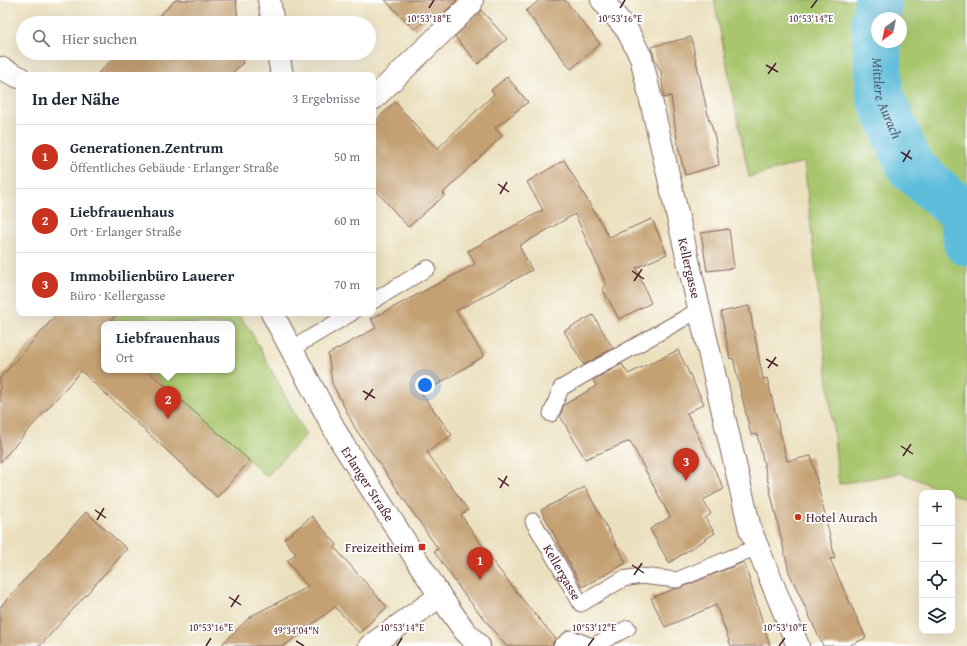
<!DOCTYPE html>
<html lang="de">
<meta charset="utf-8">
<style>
:root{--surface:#fff;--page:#f6f6f7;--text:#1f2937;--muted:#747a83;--line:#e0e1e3;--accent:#c8321e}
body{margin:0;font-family:"Gentium Book Plus",serif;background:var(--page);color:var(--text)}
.controls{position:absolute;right:12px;bottom:12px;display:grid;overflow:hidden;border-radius:8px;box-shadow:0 4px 16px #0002}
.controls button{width:36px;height:36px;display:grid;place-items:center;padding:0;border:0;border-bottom:1px solid var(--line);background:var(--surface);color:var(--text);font:20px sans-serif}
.compass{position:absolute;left:871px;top:12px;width:36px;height:36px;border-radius:50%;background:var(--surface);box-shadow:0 4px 16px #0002;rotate:213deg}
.you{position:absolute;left:425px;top:385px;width:14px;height:14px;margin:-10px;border:3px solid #fff;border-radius:50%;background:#1a73e8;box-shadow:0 0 0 6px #1a73e833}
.badge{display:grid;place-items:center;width:26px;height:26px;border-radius:50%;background:var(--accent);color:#fff;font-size:13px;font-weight:700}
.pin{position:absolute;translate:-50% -33px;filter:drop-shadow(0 1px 2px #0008)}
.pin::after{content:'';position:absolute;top:21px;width:14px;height:12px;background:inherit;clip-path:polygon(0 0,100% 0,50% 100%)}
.popup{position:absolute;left:101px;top:321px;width:134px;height:52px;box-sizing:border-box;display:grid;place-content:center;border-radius:8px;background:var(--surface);filter:drop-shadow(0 1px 3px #0005);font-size:13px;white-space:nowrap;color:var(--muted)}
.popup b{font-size:15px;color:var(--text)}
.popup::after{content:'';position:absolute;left:50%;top:100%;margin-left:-8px;border:8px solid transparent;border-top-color:var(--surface)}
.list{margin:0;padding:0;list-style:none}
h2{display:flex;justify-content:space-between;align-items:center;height:52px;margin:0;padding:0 16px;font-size:17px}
h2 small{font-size:13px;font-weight:400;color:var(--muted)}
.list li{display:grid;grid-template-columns:26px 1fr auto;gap:12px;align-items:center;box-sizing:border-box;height:64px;padding:0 16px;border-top:1px solid var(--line)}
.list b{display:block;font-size:15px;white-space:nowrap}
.list p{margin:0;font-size:13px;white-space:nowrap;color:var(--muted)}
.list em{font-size:13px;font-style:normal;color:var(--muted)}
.icon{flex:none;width:22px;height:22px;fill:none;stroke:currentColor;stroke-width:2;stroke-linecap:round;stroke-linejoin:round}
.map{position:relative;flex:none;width:967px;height:646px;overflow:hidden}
.search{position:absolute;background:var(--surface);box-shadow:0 4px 16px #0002;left:16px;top:16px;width:360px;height:44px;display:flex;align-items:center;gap:10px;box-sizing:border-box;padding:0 14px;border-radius:22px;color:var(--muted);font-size:15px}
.panel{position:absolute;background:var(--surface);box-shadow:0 4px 16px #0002;left:16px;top:72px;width:360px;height:244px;border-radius:8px}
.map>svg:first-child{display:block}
.green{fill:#a9c66e;stroke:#7a724c;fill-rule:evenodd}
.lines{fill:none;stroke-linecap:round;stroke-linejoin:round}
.river{stroke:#5bbcda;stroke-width:48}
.building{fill:#c4a072}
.lane-casing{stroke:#82635e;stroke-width:17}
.street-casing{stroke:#82635e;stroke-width:24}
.lane{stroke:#fff;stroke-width:15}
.street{stroke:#fff;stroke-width:22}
.ticks{fill:none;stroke:#4a1f2b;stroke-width:1.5}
.poi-dot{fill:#c8321e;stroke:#fff;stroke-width:1.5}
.labels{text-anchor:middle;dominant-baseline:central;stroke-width:3.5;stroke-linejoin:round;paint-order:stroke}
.street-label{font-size:13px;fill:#4a1f2b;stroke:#fff}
.poi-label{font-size:13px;fill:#4a1f2b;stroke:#fff;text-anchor:start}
.water-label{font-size:14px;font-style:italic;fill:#515e71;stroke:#fff}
.ticks-label{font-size:10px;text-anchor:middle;fill:#4a1f2b;stroke:#fff;stroke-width:3.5;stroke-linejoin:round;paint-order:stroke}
</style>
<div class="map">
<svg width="967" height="646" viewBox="0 0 967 646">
<rect width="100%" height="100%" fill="#fff"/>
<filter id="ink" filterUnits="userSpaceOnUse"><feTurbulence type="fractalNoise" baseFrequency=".025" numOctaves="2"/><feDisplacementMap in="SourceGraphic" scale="8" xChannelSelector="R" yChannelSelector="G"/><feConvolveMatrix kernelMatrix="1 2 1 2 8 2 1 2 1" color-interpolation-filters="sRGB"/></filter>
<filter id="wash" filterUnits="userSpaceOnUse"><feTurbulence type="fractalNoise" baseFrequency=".012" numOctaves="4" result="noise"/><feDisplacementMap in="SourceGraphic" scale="16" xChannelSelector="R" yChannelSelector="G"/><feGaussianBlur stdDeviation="0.9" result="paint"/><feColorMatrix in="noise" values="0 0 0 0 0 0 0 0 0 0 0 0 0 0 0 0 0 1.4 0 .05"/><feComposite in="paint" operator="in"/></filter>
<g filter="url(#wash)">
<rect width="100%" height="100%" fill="#ebe0be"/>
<g class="green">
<path d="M714,0H967V500L901,473L839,484L804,162L749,177ZM877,18H901V42H877Z"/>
<path d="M117,313H237L250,330L306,435L266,477L250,461L147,370H232V324H108Z"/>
</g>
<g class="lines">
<path class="river" id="s1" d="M878,0L875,23L880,97L911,168L962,212L967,242"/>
</g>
<g id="blocks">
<g class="building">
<path d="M176,0H236L238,23H151Z"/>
<path d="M385,0H457L438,19L432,13L415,30Z"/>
<path d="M540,0H565L600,44L571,69L526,11Z"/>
<path d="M481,10L507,39L478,64L455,37Z"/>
<path d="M691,37L709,120H710L715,138L719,165L685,175L678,147L671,96L664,98L661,72L656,62L651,47Z"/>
<path d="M119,53H242L243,63L230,75H96Z"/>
<path d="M507,77L528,102L495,128L502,136L443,193L445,195L408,227L373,187V123L395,102L437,149L494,94L491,90Z"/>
<path d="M564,160L609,237L652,219L667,254L636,268L651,303L619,319L602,288L606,285L575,214L519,246L532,270L456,311L484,356L422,394L452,435L427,452L468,510L461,515L497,567L527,605L556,639L553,642L552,646H506L463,593L434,551L438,549L355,428L332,383L328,354L376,328L371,319L475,264L468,251L543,210L527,182Z"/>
<path d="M729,229L734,268L707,271L701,233Z"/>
<path d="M749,306L763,379L767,378L787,461L811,456L835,558L830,559L866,638L848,646H823L789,572L757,434L751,435L733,358L730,359L721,312Z"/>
<path d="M58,313H118L108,324H104V370H147L250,461L217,497L81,371L0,462V378Z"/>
<path d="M593,315L613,348L584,365L564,331Z"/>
<path d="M678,350L704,404L687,413L724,489L703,500L711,514L705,518L715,533L669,563L650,529L670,517L630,441L585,459L560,416L564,405L596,386L593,380L622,364L628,374Z"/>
<path d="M585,487L626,563L582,587L541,510Z"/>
<path d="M86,512L127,549L40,646H0V607Z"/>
<path d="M312,516L337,545L335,548L387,607L359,633L335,607L284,646H220L251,616L308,587L287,561L296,554L284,539Z"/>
<path d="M744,562L770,646H731L716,605L665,627L651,598L674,589L680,588Z"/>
</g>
</g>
</g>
<g filter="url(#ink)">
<use href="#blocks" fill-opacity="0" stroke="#82635e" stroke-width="1"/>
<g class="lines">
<defs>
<g id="lane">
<path d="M373,301L428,268"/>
<path d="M291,349L352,313"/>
<path d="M551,414L561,388L699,310"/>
<path id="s2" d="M533,521L581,604L623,579L641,576L677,580L757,547"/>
<path d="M561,646L571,638L592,646"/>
<path d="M593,646L628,628"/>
</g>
<g id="street">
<path d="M269,0L273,23"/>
<path id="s3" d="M602,0L627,30L641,57L750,529L798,646"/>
<path d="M278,53L282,75"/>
<path d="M0,68L19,77"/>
<path d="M373,99L467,8L471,4L472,0"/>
<path id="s4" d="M272,313L342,443L440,596L464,630L479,646"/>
<path d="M370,646L440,596"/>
</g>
</defs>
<use href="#lane" class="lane-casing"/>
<use href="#street" class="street-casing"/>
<use href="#lane" class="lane"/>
<use href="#street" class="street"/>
</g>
</g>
<path class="ticks" d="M429,8L434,0M620,8L625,0M811,8L817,0M766,65L778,72M768,74L776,63M901,152L912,159M903,162L910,150M498,184L509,192M500,194L507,182M632,271L644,279M634,281L642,269M766,359L778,366M768,368L776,357M363,391L375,398M365,400L373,389M901,446L913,454M903,456L911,444M498,478L509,486M500,488L507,476M95,510L106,518M97,520L104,508M632,565L644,573M634,575L642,563M229,597L241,605M231,607L239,595M296,641L304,646M206,646L211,638M397,646L402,638M588,646L594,638M779,646L785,638"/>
<g class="poi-dot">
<circle cx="798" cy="517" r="4"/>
<rect x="418" y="543" width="8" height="8" rx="2"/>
</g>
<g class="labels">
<g class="street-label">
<text stroke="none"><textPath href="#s3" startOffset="286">Kellergasse</textPath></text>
<text stroke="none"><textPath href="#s4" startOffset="196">Erlanger Straße</textPath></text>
<text stroke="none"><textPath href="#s2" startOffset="59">Kellergasse</textPath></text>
</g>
<g class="poi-label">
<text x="806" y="517">Hotel Aurach</text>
<text x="414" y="547" text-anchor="end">Freizeitheim</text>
</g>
<g class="water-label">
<text stroke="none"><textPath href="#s1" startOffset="100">Mittlere Aurach</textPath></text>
</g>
</g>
<g class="ticks-label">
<text x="429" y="22">10°53'18"E</text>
<text x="620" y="22">10°53'16"E</text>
<text x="811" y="22">10°53'14"E</text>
<text x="211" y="631">10°53'16"E</text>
<text x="402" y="631">10°53'14"E</text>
<text x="594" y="631">10°53'12"E</text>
<text x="785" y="631">10°53'10"E</text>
<text x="296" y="634">49°34'04"N</text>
</g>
</svg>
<div class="controls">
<button>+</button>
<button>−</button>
<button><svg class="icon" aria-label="locate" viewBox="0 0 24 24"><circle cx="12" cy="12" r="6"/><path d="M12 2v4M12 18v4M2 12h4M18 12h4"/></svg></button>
<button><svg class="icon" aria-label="layers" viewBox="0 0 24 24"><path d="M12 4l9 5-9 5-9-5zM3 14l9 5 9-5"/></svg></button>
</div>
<svg class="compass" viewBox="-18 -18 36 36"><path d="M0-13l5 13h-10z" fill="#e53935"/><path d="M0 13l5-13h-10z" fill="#747a83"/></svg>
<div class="you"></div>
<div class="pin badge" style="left:480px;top:580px">1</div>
<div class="pin badge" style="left:168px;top:419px">2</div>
<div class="popup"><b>Liebfrauenhaus</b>Ort</div>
<div class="pin badge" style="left:686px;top:481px">3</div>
<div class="search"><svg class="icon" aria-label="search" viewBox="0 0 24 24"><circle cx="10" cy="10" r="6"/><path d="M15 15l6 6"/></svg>Hier suchen</div>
<section class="panel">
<h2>In der Nähe<small>3 Ergebnisse</small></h2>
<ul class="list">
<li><span class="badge">1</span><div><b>Generationen.Zentrum</b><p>Öffentliches Gebäude · Erlanger Straße</p></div><em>50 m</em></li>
<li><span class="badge">2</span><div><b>Liebfrauenhaus</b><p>Ort · Erlanger Straße</p></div><em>60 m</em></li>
<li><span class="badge">3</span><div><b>Immobilienbüro Lauerer</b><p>Büro · Kellergasse</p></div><em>70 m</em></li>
</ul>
</section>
</div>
